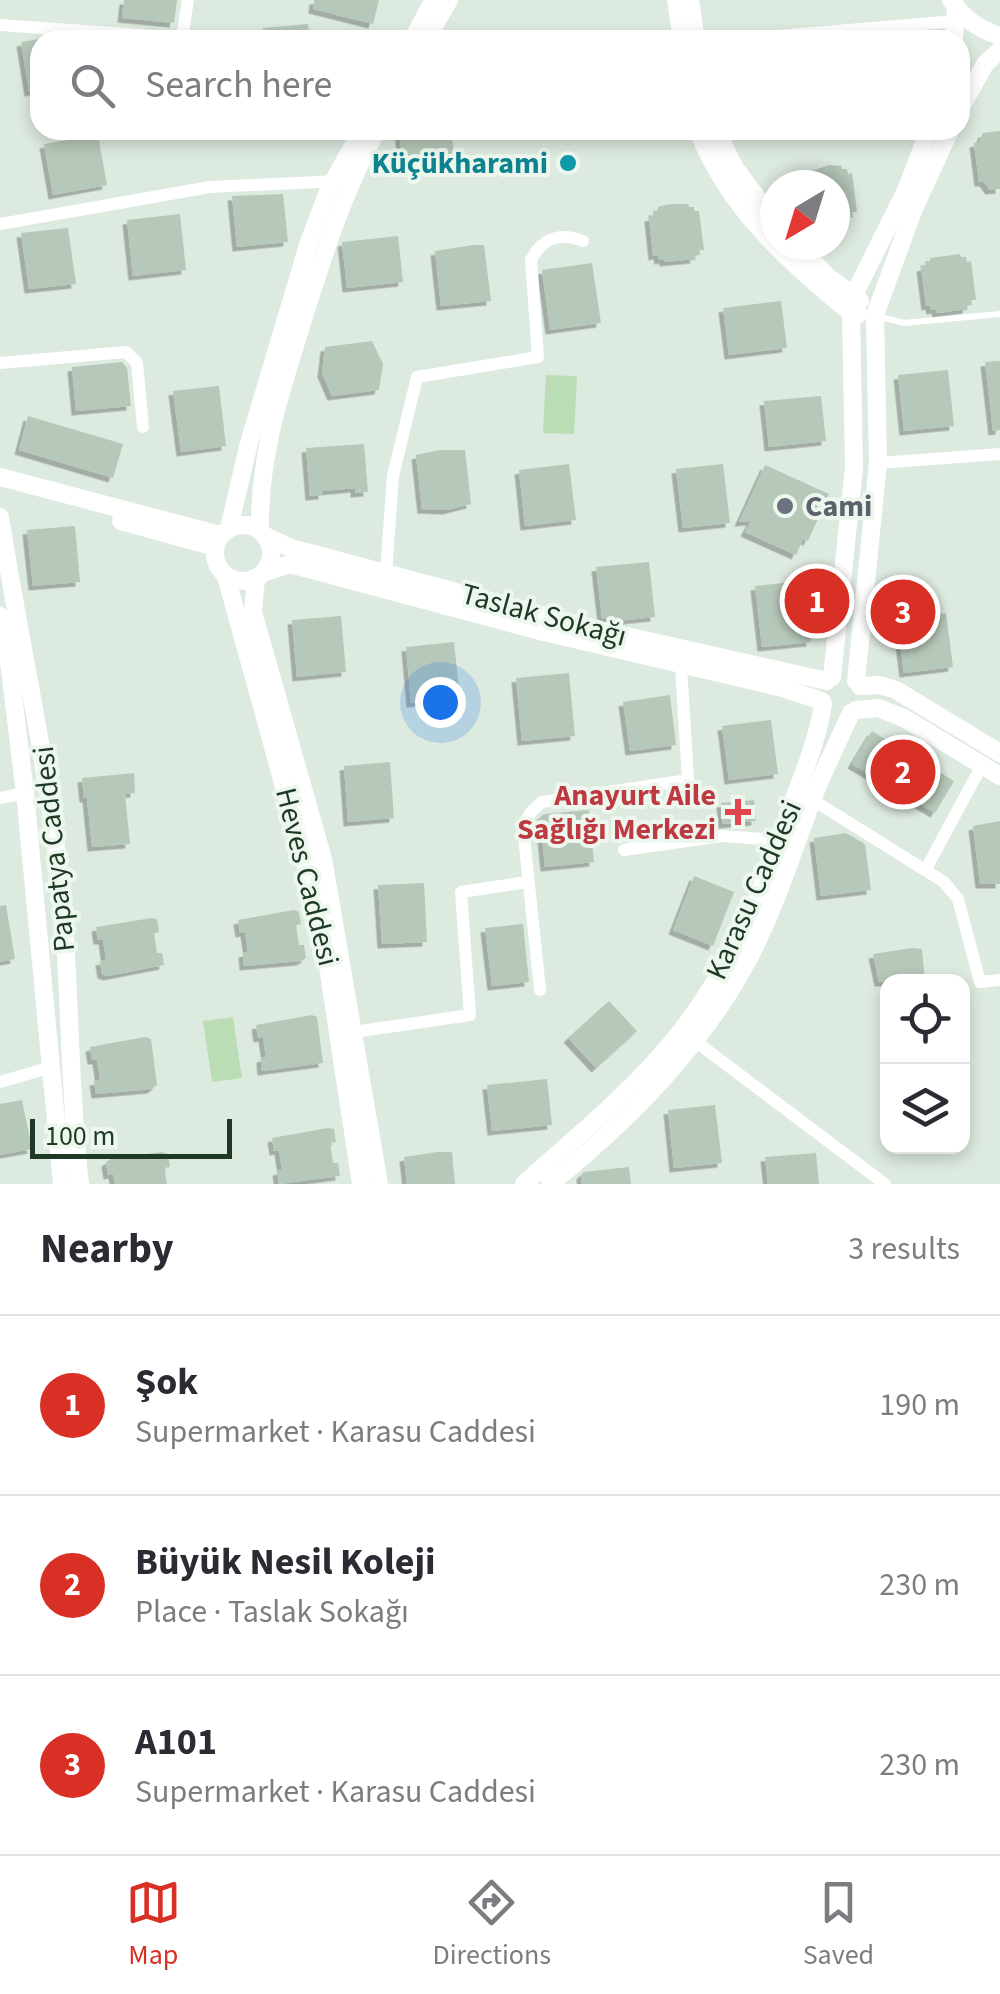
<!DOCTYPE html>
<meta charset="utf-8">
<style>
:root{--surface:#fff;--page:#f2f2f3;--text:#2b2b33;--muted:#7c7c81;--line:#e1e1e2;--accent:#d93025}
body{margin:0;font-family:"Source Sans 3",sans-serif;background:var(--page);color:var(--text)}
.controls{position:absolute;right:30px;bottom:30px;display:grid;overflow:hidden;border-radius:20px;box-shadow:0 5px 15px #0003}
.controls button{width:90px;height:90px;display:grid;place-items:center;padding:0;border:0;border-bottom:2px solid var(--line);background:var(--surface);color:var(--text);font:50px sans-serif}
.compass{position:absolute;left:760px;top:170px;width:90px;height:90px;border-radius:50%;background:var(--surface);box-shadow:0 5px 15px #0003;rotate:218deg}
.scale{position:absolute;left:30px;bottom:25px;width:202px;box-sizing:border-box;padding-left:10px;border:5px solid #1e3a27;border-top:0;font-size:28px;line-height:35px;white-space:nowrap;color:#1e3a27;-webkit-text-stroke:8px #eef7ee;paint-order:stroke}
.you{position:absolute;left:440px;top:702px;width:35px;height:35px;margin:-25px;border:8px solid #fff;border-radius:50%;background:#1a73e8;box-shadow:0 0 0 15px #1a73e833}
.badge{display:grid;place-items:center;width:65px;height:65px;border-radius:50%;background:var(--accent);color:#fff;font-size:32px;font-weight:700}
.pin{position:absolute;translate:-50% -50%;border:5px solid #fff;box-shadow:0 2px 10px #0006}
.list{margin:0;padding:0;list-style:none}
h2{display:flex;justify-content:space-between;align-items:center;height:130px;margin:0;padding:0 40px;font-size:42px}
h2 small{font-size:32px;font-weight:400;color:var(--muted)}
.list li{display:grid;grid-template-columns:65px 1fr auto;gap:30px;align-items:center;box-sizing:border-box;height:180px;padding:0 40px;border-top:2px solid var(--line)}
.list b{display:block;font-size:38px;white-space:nowrap}
.list p{margin:0;font-size:32px;white-space:nowrap;color:var(--muted)}
.list em{font-size:32px;font-style:normal;color:var(--muted)}
.icon{flex:none;width:55px;height:55px;fill:none;stroke:currentColor;stroke-width:2;stroke-linecap:round;stroke-linejoin:round}
.map{position:relative;flex:none;width:1000px;height:1184px;overflow:hidden}
.search{position:absolute;background:var(--surface);box-shadow:0 5px 15px #0003;left:30px;right:30px;top:30px;height:110px;display:flex;align-items:center;gap:25px;box-sizing:border-box;padding:0 35px;border-radius:30px;color:var(--muted);font-size:38px}
.sheet{height:670px;background:var(--surface)}
nav{display:flex;justify-content:space-around;align-items:center;box-sizing:border-box;height:140px;border-top:2px solid var(--line);background:var(--surface);font-size:28px;color:var(--muted)}
nav a{display:grid;justify-items:center;gap:5px}
nav .on{color:var(--accent)}
.map>svg:first-child{display:block}
.green{fill:#bbddb5}
.building{fill:#b6c8b9;filter:url(#shadow)}
.lines{fill:none;stroke-linecap:round;stroke-linejoin:round}
.service{stroke:#fff;stroke-width:6}
.minor{stroke:#fff;stroke-width:12}
.tertiary{stroke:#fff;stroke-width:18}
.culture-dot{fill:#0f9aa8;stroke:#eef7ee;stroke-width:4}
.worship-dot{fill:#6b7280;stroke:#eef7ee;stroke-width:4}
.health-dot{fill:#e0444e;stroke:#eef7ee;stroke-width:4}
.labels{text-anchor:middle;dominant-baseline:central;stroke-width:8;stroke-linejoin:round;paint-order:stroke}
.culture-label{font-size:30px;font-weight:bold;fill:#0d838f;stroke:#eef7ee;text-anchor:end}
.worship-label{font-size:30px;font-weight:bold;fill:#5b616d;stroke:#eef7ee;text-anchor:start}
.street-label{font-size:30px;fill:#1e3a27;stroke:#eef7ee}
.health-label{font-size:30px;font-weight:bold;fill:#be3a42;stroke:#eef7ee;text-anchor:end}
</style>
<div class="map">
<svg width="1000" height="1184" viewBox="0 0 1000 1184">
<defs>
<filter id="shadow"><feDropShadow dx="-4.5" dy="4.5" stdDeviation="0" flood-color="#0004"/></filter>
</defs>
<rect width="100%" height="100%" fill="#ddeadf"/>
<g class="green">
<path d="M546,375L577,376L574,434L543,433Z"/>
<path d="M233,1017L242,1078L212,1082L203,1021Z"/>
</g>
<g class="building">
<path d="M124,0H177L174,23L122,18Z"/>
<path d="M314,0H379L373,24L313,9Z"/>
<path d="M308,24L310,40H264L263,28Z"/>
<path d="M40,39V90L29,92L21,42Z"/>
<path d="M399,130H451L455,163L403,168Z"/>
<path d="M1000,131V189L990,190L984,182H979L974,143L979,142L983,133Z"/>
<path d="M98,135L107,185L53,195L44,144Z"/>
<path d="M829,165L842,166V169H847L848,174L852,173L857,212H852L853,217L848,218V221L835,223V185H808L806,173Z"/>
<path d="M283,194L288,242L237,247L232,196Z"/>
<path d="M670,204H688L689,207H694V211H699L704,250H699L700,255L694,256L695,259L664,262V259L659,260L658,255L653,256L649,217L654,216L653,211H658V207Z"/>
<path d="M180,214L186,270L133,276L127,220Z"/>
<path d="M68,228L76,284L29,289L21,233Z"/>
<path d="M398,236L403,282L347,288L342,242Z"/>
<path d="M473,245H484L491,301L441,306L435,251Z"/>
<path d="M960,254L961,257H966L967,262L971,261L976,300H971L972,305L967,306V309L937,313L936,309L931,310L930,305L926,306L921,267L926,266L925,261H930V258Z"/>
<path d="M592,263L601,323L550,330L542,270Z"/>
<path d="M781,301L787,348L729,355L723,308Z"/>
<path d="M372,341L383,364L379,390L332,396L322,373L325,347Z"/>
<path d="M1000,361V430L993,431L985,362Z"/>
<path d="M122,362L127,368L131,406L76,411L72,367Z"/>
<path d="M948,370L954,426L904,431L898,375Z"/>
<path d="M219,386L226,446L181,452L173,391Z"/>
<path d="M821,396L826,441L769,447L764,401Z"/>
<path d="M28,416L123,444L113,478L19,450Z"/>
<path d="M364,444L368,492L355,493V488L323,491V495L310,496L306,448Z"/>
<path d="M440,450H465L471,504L447,510L422,509L416,455Z"/>
<path d="M569,464L576,520L525,526L519,470Z"/>
<path d="M723,464L730,523L683,528L676,469Z"/>
<path d="M765,465L829,494L808,541L803,539L796,555L745,532L751,521L739,522Z"/>
<path d="M75,526L80,582L33,586L27,530Z"/>
<path d="M649,562L655,617L616,621L602,618L596,567Z"/>
<path d="M803,581L811,642L762,647L755,586Z"/>
<path d="M946,613L953,667L904,673L897,619Z"/>
<path d="M341,616L346,672L297,677L292,620Z"/>
<path d="M454,642L460,699L411,703L406,647Z"/>
<path d="M569,673L575,736L522,741L516,678Z"/>
<path d="M670,695L676,745L630,751L623,702Z"/>
<path d="M771,720L778,774L729,780L722,726Z"/>
<path d="M872,731L954,781L935,813L852,764Z"/>
<path d="M390,762L394,818L348,822L344,766Z"/>
<path d="M134,773L135,793L125,794L130,844L92,847L87,798H84L82,778Z"/>
<path d="M754,800L756,821L723,824L721,803Z"/>
<path d="M589,810L594,862L545,867L540,817L544,814Z"/>
<path d="M1000,821V884H980L973,826Z"/>
<path d="M846,833L865,844L871,890L821,896L814,838Z"/>
<path d="M694,876L734,892L713,946L673,930Z"/>
<path d="M424,883L427,942L382,944L378,885Z"/>
<path d="M6,905L15,959L0,962V906Z"/>
<path d="M294,910L299,912L301,924L296,925L299,945H304L306,958L301,961L244,966L243,953L248,952L245,932L240,933L238,920Z"/>
<path d="M152,918L157,919L159,932L154,933L157,953H162L164,965L108,976L102,974L100,961L106,960L103,940H98L96,927Z"/>
<path d="M523,924L529,982L492,986L485,928Z"/>
<path d="M912,948L922,949L925,982H879L873,954Z"/>
<path d="M609,1001L637,1031L596,1068L568,1038Z"/>
<path d="M312,1015L317,1017L323,1063L262,1071L261,1058L266,1057L263,1037L258,1038L256,1025Z"/>
<path d="M145,1037L151,1039L157,1085L152,1089L96,1094L94,1081L100,1080L97,1060H92L90,1047Z"/>
<path d="M547,1079L552,1125L492,1131L487,1085Z"/>
<path d="M22,1100L32,1149L0,1155V1104Z"/>
<path d="M715,1105L722,1163L674,1168L668,1110Z"/>
<path d="M328,1128L334,1129L336,1142L330,1143L333,1163H338L340,1176L279,1184L277,1171L282,1170L279,1150L274,1151L272,1138Z"/>
<path d="M162,1152L168,1154L170,1167L164,1168L167,1184H115L113,1174L108,1175L106,1162L111,1159Z"/>
<path d="M437,1152H452L455,1184H407L404,1157Z"/>
<path d="M816,1153L819,1184H768L765,1157Z"/>
<path d="M629,1167L631,1184H582L581,1175L584,1172Z"/>
</g>
<g class="lines">
<path class="service" d="M877,316L904,323L1000,314"/>
<g class="minor">
<path d="M0,25L182,38L188,0"/>
<path d="M731,40L956,21"/>
<path d="M0,224L210,187L339,181"/>
<path d="M0,363L126,352L137,363L143,427"/>
<path d="M878,463L1000,454"/>
<path d="M386,573L393,476L417,377L538,357L531,260C542,238 561,232 583,241"/>
<path d="M0,798L25,793"/>
<path d="M813,800L944,882L958,899L980,982L1000,980"/>
<path d="M624,850L722,836L780,840"/>
<path d="M926,869L982,765"/>
<path d="M540,990L523,827L531,812L542,802L688,780L681,666"/>
<path d="M354,1032L470,1015L461,892L527,882"/>
<path d="M695,1041L885,1184"/>
<path d="M0,1082L52,1067"/>
</g>
<g class="tertiary">
<path d="M676,0L682,40"/>
<path d="M690,0L696,40"/>
<path d="M951,0C964,19 978,29 1000,36"/>
<path d="M412,40L434,0"/>
<path d="M426,40L449,0"/>
<path d="M954,40L956,7"/>
<path d="M960,109L985,64L1000,50"/>
<path d="M698,130C727,207 789,262 851,313L859,314"/>
<path d="M716,130L735,168L775,222"/>
<path d="M797,245L827,276L860,301"/>
<path d="M0,477L220,535"/>
<path d="M0,517C19,638 46,755 60,879C71,980 68,1083 80,1184"/>
<path d="M121,521L215,547"/>
<circle cx="243" cy="553" r="28"/>
<path d="M229,528L249,443L309,242L329,189L362,130"/>
<path d="M260,530C259,460 277,403 298,336C320,265 341,196 377,130"/>
<path d="M265,536L291,548L595,629L827,681"/>
<path d="M263,573L290,564L544,632L779,687L822,701"/>
<path d="M226,576L321,921L361,1184"/>
<path d="M256,578L253,612L323,859L379,1184"/>
<path d="M0,616L9,662L25,793L62,1184"/>
<path d="M832,677L854,468L851,313L854,295L907,188L929,130"/>
<path d="M856,681L878,463L875,315L913,211L950,130"/>
<path d="M860,686L880,685L896,690L1000,753"/>
<path d="M856,710L878,708L904,718L1000,776"/>
<path d="M524,1184C576,1137 633,1091 677,1036C730,971 763,892 789,813C802,776 817,743 823,704"/>
<path d="M550,1184C629,1120 704,1045 751,954C779,899 796,840 819,783C829,760 840,737 851,713"/>
</g>
</g>
<circle class="culture-dot" cx="568" cy="163" r="10"/>
<circle class="worship-dot" cx="785" cy="506" r="10"/>
<path class="health-dot" d="M733 797h10v10h10v10h-10v10h-10v-10h-10v-10h10z"/>
<g class="labels">
<g class="culture-label">
<text x="548" y="163">Küçükharami</text>
</g>
<g class="worship-label">
<text x="805" y="506">Cami</text>
</g>
<g class="street-label">
<text transform="translate(544 615) rotate(15)">Taslak Sokağı</text>
<text transform="translate(54 849) rotate(-96)">Papatya Caddesi</text>
<text transform="translate(307 877) rotate(76)">Heves Caddesi</text>
<text transform="translate(754 890) rotate(-66)">Karasu Caddesi</text>
</g>
<g class="health-label">
<text x="716" y="795">Anayurt Aile<tspan x="716" dy="34">Sağlığı Merkezi</tspan></text>
</g>
</g>
</svg>
<div class="controls">
<button><svg class="icon" aria-label="locate" viewBox="0 0 24 24"><circle cx="12" cy="12" r="6"/><path d="M12 2v4M12 18v4M2 12h4M18 12h4"/></svg></button>
<button><svg class="icon" aria-label="layers" viewBox="0 0 24 24"><path d="M12 4l9 5-9 5-9-5zM3 14l9 5 9-5"/></svg></button>
</div>
<svg class="compass" viewBox="-18 -18 36 36"><path d="M0-13l5 13h-10z" fill="#e53935"/><path d="M0 13l5-13h-10z" fill="#7c7c81"/></svg>
<div class="scale">100 m</div>
<div class="you"></div>
<div class="pin badge" style="left:817px;top:601px">1</div>
<div class="pin badge" style="left:903px;top:772px">2</div>
<div class="pin badge" style="left:903px;top:612px">3</div>
<div class="search"><svg class="icon" aria-label="search" viewBox="0 0 24 24"><circle cx="10" cy="10" r="6"/><path d="M15 15l6 6"/></svg>Search here</div>
</div>
<section class="sheet">
<h2>Nearby<small>3 results</small></h2>
<ul class="list">
<li><span class="badge">1</span><div><b>Şok</b><p>Supermarket · Karasu Caddesi</p></div><em>190 m</em></li>
<li><span class="badge">2</span><div><b>Büyük Nesil Koleji</b><p>Place · Taslak Sokağı</p></div><em>230 m</em></li>
<li><span class="badge">3</span><div><b>A101</b><p>Supermarket · Karasu Caddesi</p></div><em>230 m</em></li>
</ul>
</section>
<nav>
<a class="on"><svg class="icon" aria-label="map" viewBox="0 0 24 24"><path d="M3 6l6-2 6 2 6-2v14l-6 2-6-2-6 2zM9 4v14M15 6v14"/></svg>Map</a>
<a><svg class="icon" aria-label="directions" viewBox="0 0 24 24"><path d="M12 3l9 9-9 9-9-9zM9 14v-3h6M13 9l2 2-2 2"/></svg>Directions</a>
<a><svg class="icon" aria-label="saved" viewBox="0 0 24 24"><path d="M7 4h10v16l-5-4-5 4z"/></svg>Saved</a>
</nav>
